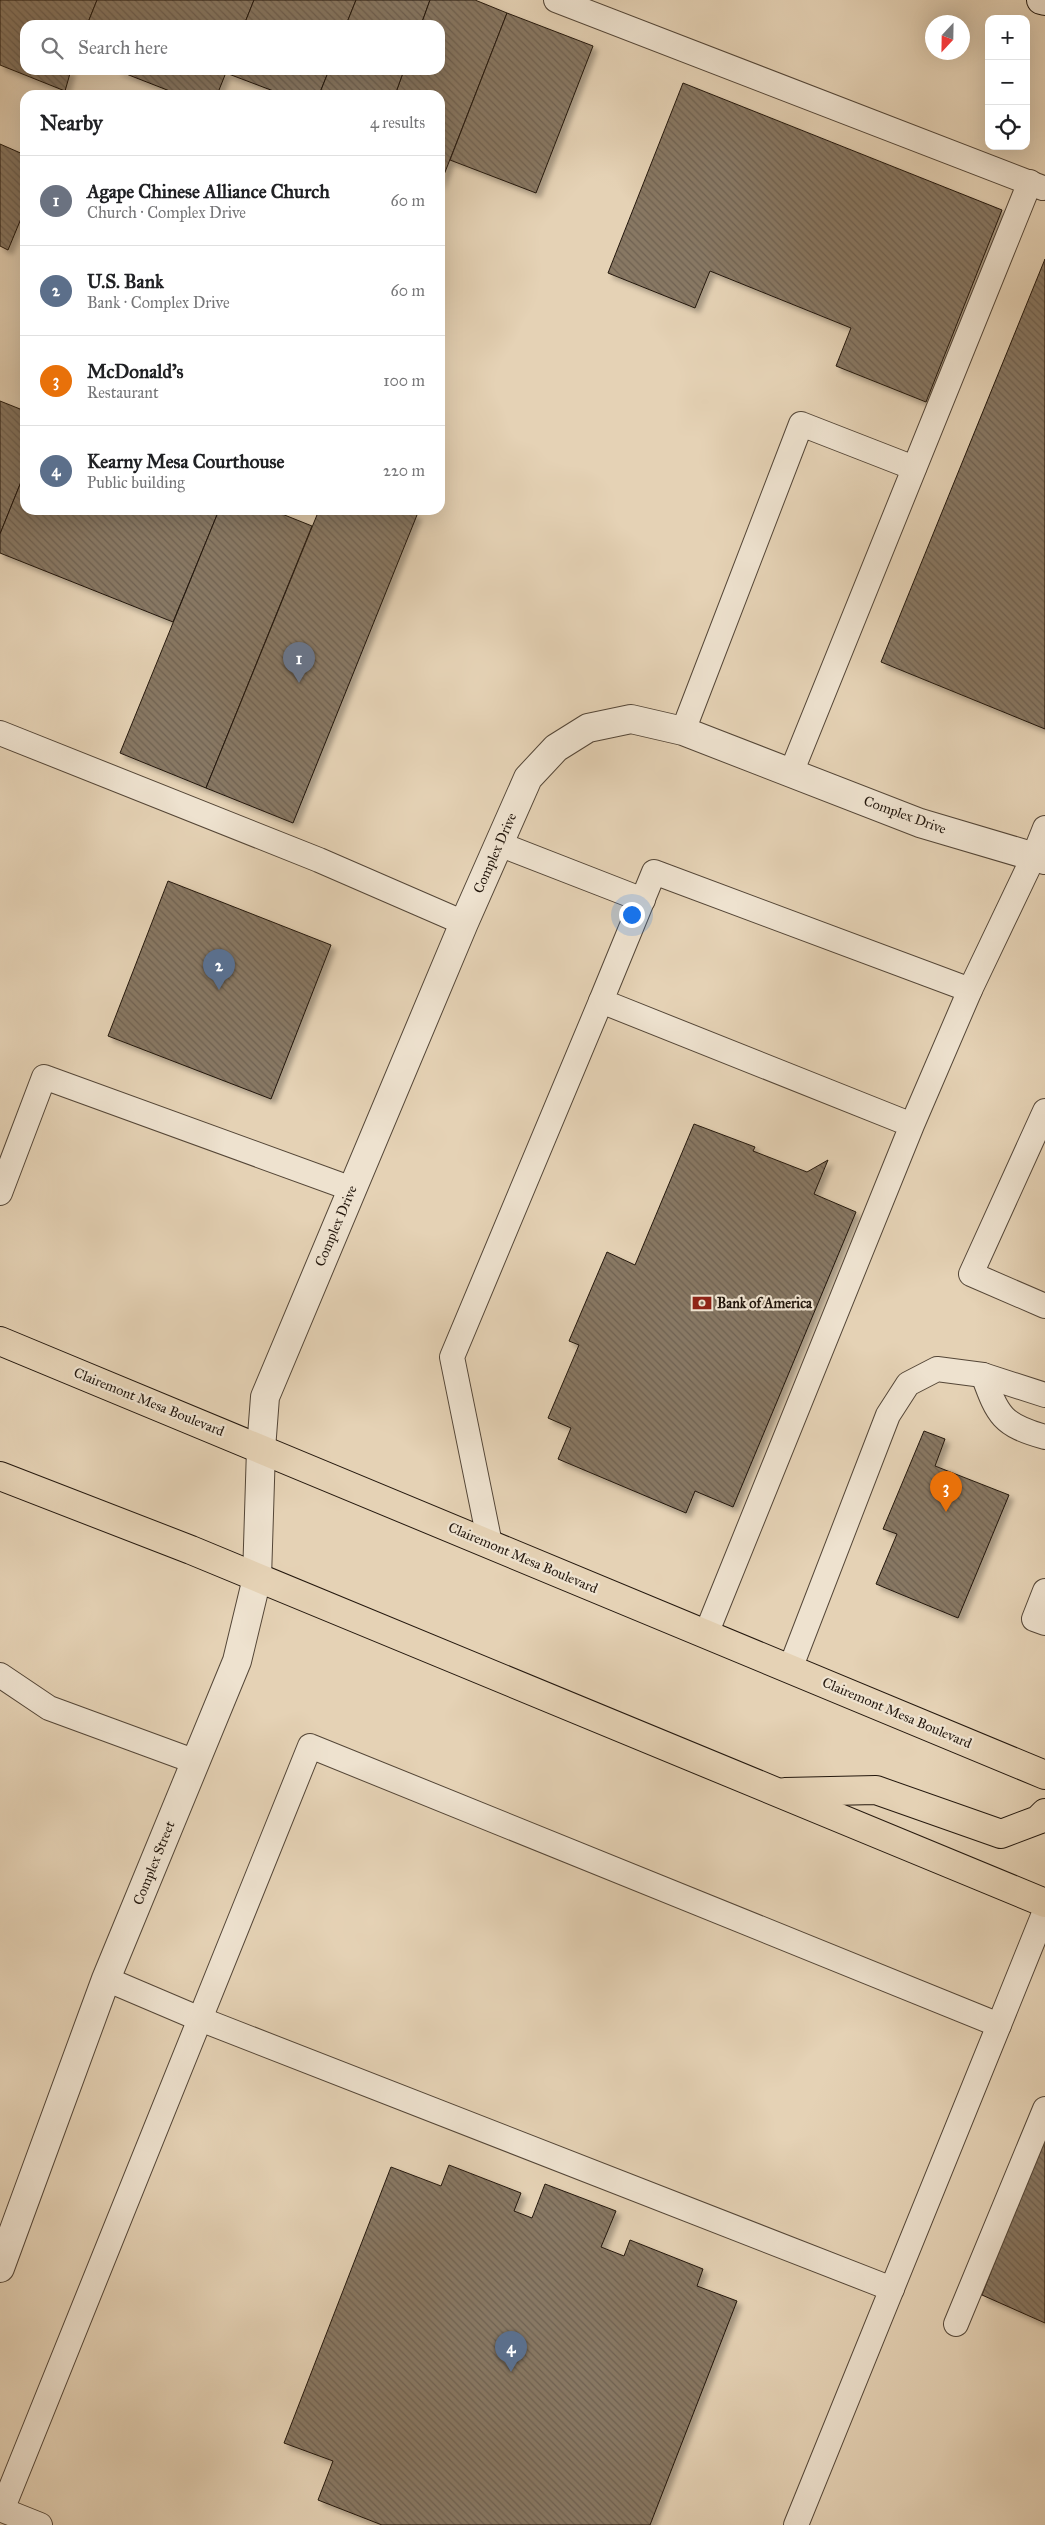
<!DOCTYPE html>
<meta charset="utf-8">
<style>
:root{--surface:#fff;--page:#f2f2f2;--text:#202124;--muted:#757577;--line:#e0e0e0;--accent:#ea580c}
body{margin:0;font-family:"IM FELL Great Primer",serif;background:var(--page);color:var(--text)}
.controls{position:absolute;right:15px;top:15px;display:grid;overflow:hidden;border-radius:10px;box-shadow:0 5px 20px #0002}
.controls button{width:45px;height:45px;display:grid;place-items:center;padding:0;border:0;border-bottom:1px solid var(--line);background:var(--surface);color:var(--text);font:25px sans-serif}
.compass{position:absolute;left:925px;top:15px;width:45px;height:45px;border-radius:50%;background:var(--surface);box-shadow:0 5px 20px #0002;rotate:202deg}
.you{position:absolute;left:631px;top:914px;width:18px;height:18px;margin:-12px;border:4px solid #fff;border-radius:50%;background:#1a73e8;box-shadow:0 0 0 8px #1a73e833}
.badge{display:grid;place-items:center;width:32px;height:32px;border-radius:50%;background:var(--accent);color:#fff;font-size:16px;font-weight:700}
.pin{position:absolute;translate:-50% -41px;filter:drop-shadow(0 1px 2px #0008)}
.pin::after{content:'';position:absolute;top:26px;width:18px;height:15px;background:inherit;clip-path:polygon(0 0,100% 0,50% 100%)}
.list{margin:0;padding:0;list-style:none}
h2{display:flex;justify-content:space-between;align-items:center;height:65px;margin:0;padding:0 20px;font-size:21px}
h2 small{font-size:16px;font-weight:400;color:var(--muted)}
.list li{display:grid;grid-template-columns:32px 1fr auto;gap:15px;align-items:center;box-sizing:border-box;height:90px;padding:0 20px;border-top:1px solid var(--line)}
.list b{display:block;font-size:19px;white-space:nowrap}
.list p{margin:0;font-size:16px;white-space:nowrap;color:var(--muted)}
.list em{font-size:16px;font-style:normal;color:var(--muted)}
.icon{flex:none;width:28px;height:28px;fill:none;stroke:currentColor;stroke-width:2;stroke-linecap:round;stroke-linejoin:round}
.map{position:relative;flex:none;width:1045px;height:2525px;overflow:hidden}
.search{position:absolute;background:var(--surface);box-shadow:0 5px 20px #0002;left:20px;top:20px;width:425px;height:55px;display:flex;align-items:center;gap:12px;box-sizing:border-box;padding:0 18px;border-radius:15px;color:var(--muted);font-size:19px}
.panel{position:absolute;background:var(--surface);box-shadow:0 5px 20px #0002;left:20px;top:90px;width:425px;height:425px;border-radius:15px}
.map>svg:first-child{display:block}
.building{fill:url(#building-back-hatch);stroke:#23170d;filter:url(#shadow)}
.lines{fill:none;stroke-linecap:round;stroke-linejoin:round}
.service-casing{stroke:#544637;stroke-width:26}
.minor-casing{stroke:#544637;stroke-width:30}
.tertiary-casing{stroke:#544637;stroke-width:30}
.secondary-casing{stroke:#23170d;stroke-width:30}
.primary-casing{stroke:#23170d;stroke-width:30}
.service{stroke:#eee2cf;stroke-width:24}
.minor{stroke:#eee2cf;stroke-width:28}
.tertiary{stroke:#eee2cf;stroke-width:28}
.secondary{stroke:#eee2cf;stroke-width:28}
.primary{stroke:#e5d2b5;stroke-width:28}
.labels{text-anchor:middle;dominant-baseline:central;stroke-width:4.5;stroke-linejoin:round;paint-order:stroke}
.street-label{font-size:14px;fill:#23170d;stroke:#eee2cf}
.poi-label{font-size:14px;font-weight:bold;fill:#23170d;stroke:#eee2cf;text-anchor:start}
</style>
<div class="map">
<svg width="1045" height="2525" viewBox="0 0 1045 2525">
<defs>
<pattern id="building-back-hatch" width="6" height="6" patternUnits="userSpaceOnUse" patternTransform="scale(1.25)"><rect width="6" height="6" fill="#887864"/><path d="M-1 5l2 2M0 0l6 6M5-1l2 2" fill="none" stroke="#6f6151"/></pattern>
<filter id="shadow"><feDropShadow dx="4.5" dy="4.5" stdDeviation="2.5" flood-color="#0004"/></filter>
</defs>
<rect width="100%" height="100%" fill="#e5d2b5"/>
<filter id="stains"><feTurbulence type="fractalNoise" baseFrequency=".004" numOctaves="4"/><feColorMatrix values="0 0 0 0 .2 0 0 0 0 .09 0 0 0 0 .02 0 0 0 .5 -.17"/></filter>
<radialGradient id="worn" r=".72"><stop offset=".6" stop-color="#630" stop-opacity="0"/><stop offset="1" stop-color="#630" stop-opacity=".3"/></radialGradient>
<g class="building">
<path d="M0,0H97L87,25H25V70H71L65,91L0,65Z"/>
<path d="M97,0H254L244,25H87Z"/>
<path d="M254,0H356L346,25H244Z"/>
<path d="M356,0H430L421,25H346Z"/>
<path d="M430,0H475L507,13L440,185V95H395L404,70H440V25H421Z"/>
<path d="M507,13L593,46L536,193L450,160Z"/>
<path d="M116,70H227L217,95H180Z"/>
<path d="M227,70H329L319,95H284L226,73Z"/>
<path d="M329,70H404L395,95H319Z"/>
<path d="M683,83L1002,210L926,402L836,366L851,328L710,271L695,308L608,273Z"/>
<path d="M0,144L25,155V209L8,250L0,246Z"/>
<path d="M1045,259V729L881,662Z"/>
<path d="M0,401L25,411V472L0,534Z"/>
<path d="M25,472V510H219L173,622L0,553V534Z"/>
<path d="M219,510H272L312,526L206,788L120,753Z"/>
<path d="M319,510H406L417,515L293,823L206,788Z"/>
<path d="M168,881L331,945L271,1099L108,1036Z"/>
<path d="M694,1124L755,1147L753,1151L807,1172L828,1160L814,1194L856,1212L733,1507L695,1491L686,1513L558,1459L571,1428L548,1418L579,1345L569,1341L607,1252L635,1265Z"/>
<path d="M924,1431L945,1439L935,1466L1009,1495L958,1618L876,1584L897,1534L883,1529Z"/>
<path d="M1045,2132V2323L982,2295Z"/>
<path d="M449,2165L521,2193L514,2211L532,2218L545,2184L616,2211L601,2247L624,2256L630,2240L703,2269L697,2286L737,2301L650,2525H382L318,2500L333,2461L284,2443L391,2167L441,2186Z"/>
</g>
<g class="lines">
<defs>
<g id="service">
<path d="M556,0L1043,188"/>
<path d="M683,731L801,424L914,468"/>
<path d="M0,733L319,860L464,923"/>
<path d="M791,773L1030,182"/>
<path d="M499,844L643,900"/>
<path d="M970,990L1033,858L1045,828"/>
<path d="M1045,1111L971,1274L1045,1306"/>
<path d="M0,1193L44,1077L352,1189"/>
<path d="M983,1375C998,1416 1002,1425 1045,1437"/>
<path d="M490,1544L452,1357L601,1001"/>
<path d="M1045,1591L1034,1619L1045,1623"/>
<path d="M706,1634L912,1125L970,990L654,872L601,1001L912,1125"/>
<path d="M790,1669L888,1415L908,1384L937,1369L983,1375L1045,1395"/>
<path d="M0,1675L49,1708L196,1762"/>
<path d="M106,1979L200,2019L892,2289"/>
<path d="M956,2324L1045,2109"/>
<path d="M0,2509L40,2525"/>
<path d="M2,2510L310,1746L999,2025L1045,1911"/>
<path d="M796,2525L999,2025"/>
</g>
<path id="minor" d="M0,2268L106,1979L237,1661L257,1578"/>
<path id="tertiary" d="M257,1578L261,1449L265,1397L464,923L528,778L556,748L588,728L631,719L683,731L920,823L1045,860"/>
<path id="secondary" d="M1041,0L1045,1"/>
<g id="primary">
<path d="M0,1341L1045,1775"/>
<path d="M0,1476L191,1550L1045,1903"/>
<path d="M785,1792L876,1790L1001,1834L1038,1820L1045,1813"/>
</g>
</defs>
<use href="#service" class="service-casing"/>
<use href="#minor" class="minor-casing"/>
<use href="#tertiary" class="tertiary-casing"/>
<use href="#secondary" class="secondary-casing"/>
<use href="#primary" class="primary-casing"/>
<use href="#service" class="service"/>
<use href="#minor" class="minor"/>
<use href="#tertiary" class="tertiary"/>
<use href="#secondary" class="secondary"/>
<use href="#primary" class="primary"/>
</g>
<defs>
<symbol id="bank-bare" viewBox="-9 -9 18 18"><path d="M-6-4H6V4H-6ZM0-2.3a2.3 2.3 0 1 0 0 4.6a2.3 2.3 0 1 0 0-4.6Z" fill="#8f2418" stroke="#eee2cf" stroke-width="2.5" paint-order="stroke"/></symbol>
</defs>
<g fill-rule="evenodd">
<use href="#bank-bare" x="688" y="1289" width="28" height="28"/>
</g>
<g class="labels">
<g class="street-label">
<text transform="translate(905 815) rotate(20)">Complex Drive</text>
<text transform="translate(495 853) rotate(-66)">Complex Drive</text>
<text transform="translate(336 1226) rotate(-67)">Complex Drive</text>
<text transform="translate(149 1402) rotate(22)">Clairemont Mesa Boulevard</text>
<text transform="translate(523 1558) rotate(23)">Clairemont Mesa Boulevard</text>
<text transform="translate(897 1713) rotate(23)">Clairemont Mesa Boulevard</text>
<text transform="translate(154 1863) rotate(-68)">Complex Street</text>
</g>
<g class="poi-label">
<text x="717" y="1303">Bank of America</text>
</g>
</g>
<rect width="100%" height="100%" filter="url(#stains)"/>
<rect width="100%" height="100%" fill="url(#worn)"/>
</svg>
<div class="controls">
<button>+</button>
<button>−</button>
<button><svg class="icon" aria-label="locate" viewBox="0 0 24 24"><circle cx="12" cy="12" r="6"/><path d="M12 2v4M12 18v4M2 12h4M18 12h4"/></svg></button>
</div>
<svg class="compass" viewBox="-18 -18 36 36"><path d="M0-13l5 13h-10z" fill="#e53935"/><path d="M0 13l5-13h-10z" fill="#757577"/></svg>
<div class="you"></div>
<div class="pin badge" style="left:299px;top:683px;background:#6b7280">1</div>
<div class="pin badge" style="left:219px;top:990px;background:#5c6f8a">2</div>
<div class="pin badge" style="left:946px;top:1512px;background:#e8710a">3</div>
<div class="pin badge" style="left:511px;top:2372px;background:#5c6f8a">4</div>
<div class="search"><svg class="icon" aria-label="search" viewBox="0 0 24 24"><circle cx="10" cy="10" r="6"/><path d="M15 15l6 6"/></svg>Search here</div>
<section class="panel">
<h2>Nearby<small>4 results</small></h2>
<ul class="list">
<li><span class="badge" style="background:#6b7280">1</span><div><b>Agape Chinese Alliance Church</b><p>Church · Complex Drive</p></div><em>60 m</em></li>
<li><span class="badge" style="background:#5c6f8a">2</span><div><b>U.S. Bank</b><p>Bank · Complex Drive</p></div><em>60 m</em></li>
<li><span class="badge" style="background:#e8710a">3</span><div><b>McDonald's</b><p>Restaurant</p></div><em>100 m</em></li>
<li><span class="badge" style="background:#5c6f8a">4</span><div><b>Kearny Mesa Courthouse</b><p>Public building</p></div><em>220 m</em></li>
</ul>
</section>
</div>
